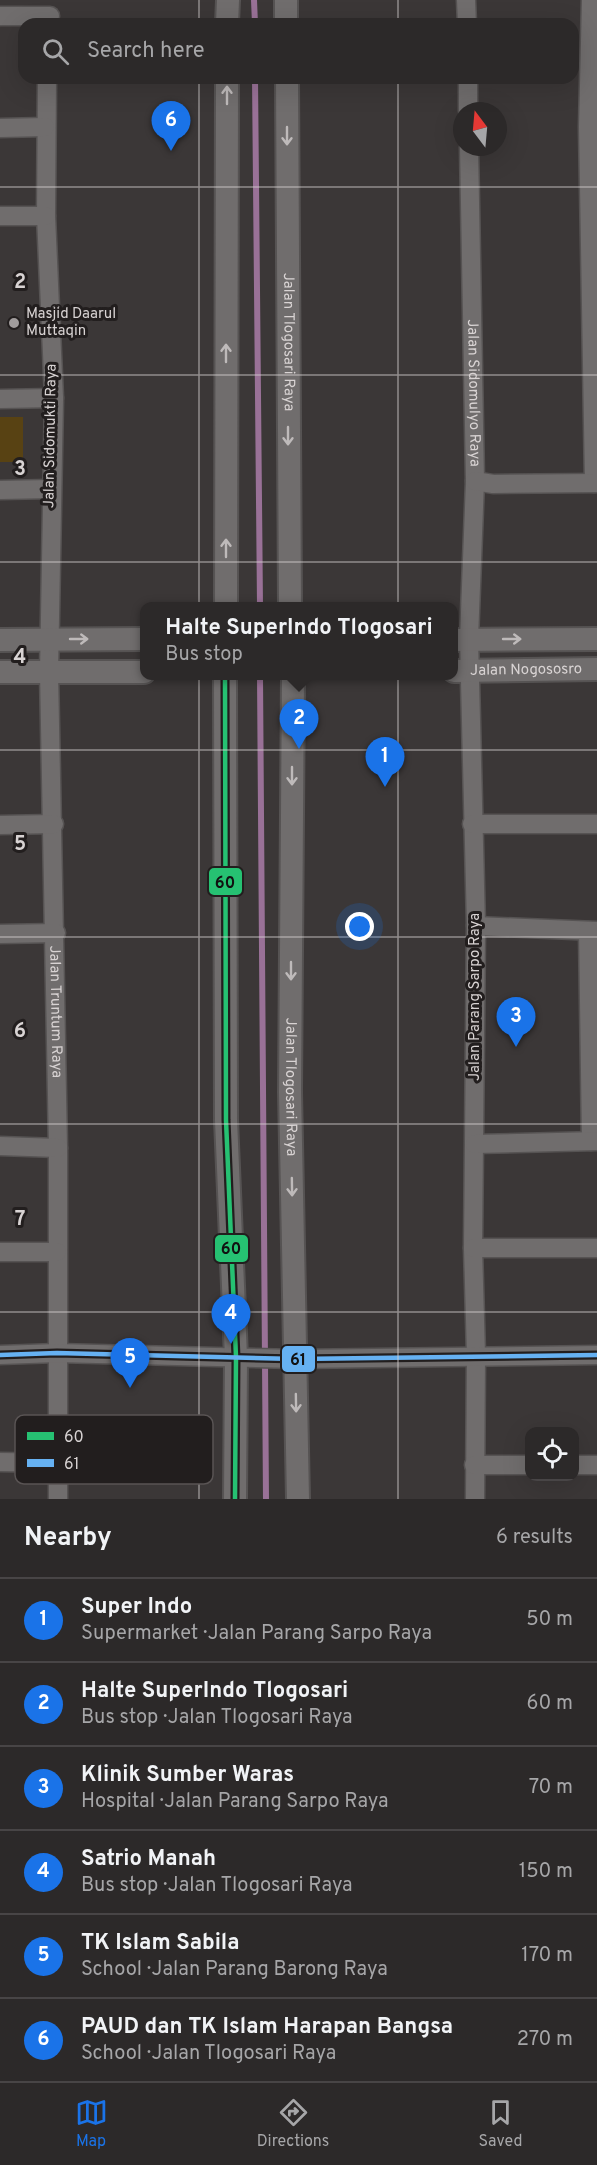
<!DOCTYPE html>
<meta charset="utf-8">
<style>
:root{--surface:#2c2929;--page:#343131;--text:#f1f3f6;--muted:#a6a6a8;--line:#484546;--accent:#1a73e8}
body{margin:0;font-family:Overpass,sans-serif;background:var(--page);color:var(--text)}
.controls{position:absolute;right:18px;bottom:18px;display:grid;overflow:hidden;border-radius:12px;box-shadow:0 6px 24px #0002}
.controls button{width:54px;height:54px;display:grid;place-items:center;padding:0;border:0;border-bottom:2px solid var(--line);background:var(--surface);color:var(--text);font:30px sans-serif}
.compass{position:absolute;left:453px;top:102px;width:54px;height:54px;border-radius:50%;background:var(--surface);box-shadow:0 6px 24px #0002;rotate:344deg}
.you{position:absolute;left:360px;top:927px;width:21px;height:21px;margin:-15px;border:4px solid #fff;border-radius:50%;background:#1a73e8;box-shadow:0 0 0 9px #1a73e833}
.badge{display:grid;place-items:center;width:39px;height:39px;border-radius:50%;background:var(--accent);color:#fff;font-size:20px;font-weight:700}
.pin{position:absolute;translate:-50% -50px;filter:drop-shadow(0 2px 3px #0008)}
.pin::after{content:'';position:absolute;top:32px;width:21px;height:18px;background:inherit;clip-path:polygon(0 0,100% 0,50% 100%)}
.popup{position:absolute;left:140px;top:602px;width:318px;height:78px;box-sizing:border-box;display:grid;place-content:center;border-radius:12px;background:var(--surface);filter:drop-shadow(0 2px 4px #0005);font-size:20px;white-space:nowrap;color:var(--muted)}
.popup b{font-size:22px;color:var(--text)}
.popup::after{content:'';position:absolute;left:50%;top:100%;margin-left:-12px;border:12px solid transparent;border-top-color:var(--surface)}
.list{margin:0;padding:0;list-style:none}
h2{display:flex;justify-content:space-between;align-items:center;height:78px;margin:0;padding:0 24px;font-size:26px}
h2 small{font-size:20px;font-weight:400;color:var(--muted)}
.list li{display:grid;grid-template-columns:39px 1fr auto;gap:18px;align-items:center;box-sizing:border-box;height:84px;padding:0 24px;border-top:2px solid var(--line)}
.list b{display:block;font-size:22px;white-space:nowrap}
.list p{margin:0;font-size:20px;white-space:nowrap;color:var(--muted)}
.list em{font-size:20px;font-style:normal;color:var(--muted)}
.icon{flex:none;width:33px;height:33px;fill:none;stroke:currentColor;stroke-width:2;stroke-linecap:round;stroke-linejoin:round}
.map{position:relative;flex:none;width:597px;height:1499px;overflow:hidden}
.search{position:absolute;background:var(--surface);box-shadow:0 6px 24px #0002;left:18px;right:18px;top:18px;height:66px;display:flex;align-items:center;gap:15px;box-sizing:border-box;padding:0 21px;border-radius:18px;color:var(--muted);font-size:22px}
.sheet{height:582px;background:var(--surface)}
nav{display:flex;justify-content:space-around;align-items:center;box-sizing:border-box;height:84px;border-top:2px solid var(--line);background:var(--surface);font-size:16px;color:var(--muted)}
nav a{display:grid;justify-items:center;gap:3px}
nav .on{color:var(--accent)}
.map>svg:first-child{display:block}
.green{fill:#584213}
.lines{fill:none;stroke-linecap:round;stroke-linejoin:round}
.stream{stroke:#997197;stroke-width:6}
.minor-casing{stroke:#565353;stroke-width:21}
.tertiary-casing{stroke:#565353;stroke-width:26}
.minor{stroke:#706d6d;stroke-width:18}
.tertiary{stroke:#706d6d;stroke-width:22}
.bus-1-casing{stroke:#221e1e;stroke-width:9}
.bus-2-casing{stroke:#221e1e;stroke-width:9}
.bus-1{stroke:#26c172;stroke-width:4.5}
.bus-2{stroke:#66b1f2;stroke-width:4.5}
.oneway{stroke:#bebaba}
.grid{fill:none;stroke:#d8d3d3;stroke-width:1.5;stroke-opacity:0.55}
.poi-dot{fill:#a19c9c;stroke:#221e1e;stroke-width:2}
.labels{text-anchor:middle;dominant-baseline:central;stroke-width:6;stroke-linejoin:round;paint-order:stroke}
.poi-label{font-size:15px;fill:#d8d3d3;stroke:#221e1e;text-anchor:start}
.street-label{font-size:15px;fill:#d8d3d3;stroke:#221e1e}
.key{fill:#221e1e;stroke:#595454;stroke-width:1.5}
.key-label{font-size:16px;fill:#d8d3d3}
.grid-label{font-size:20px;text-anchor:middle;font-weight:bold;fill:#d8d3d3;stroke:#221e1e;stroke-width:6;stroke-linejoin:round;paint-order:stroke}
.line-badge{stroke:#221e1e;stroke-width:2}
.pale-badge-label{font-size:16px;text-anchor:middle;font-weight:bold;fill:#111}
</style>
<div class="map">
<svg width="597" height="1499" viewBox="0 0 597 1499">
<rect width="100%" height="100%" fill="#3b3737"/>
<rect class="green" x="0" y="417" width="23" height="45"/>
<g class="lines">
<g class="stream">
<path d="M254,0L255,24"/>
<path d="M255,78L260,606"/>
<path d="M260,676L266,1499"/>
</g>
<defs>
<g id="minor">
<path d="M466,0L467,24"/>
<path d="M591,0L588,127L594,483"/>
<path d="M0,16H50"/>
<path id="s1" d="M47,78L46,216L54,398L49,672L58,1148V1499"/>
<path d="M468,78V111"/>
<path d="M0,128L45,127"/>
<path id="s2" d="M469,147L475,481L469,639L476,926L473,1248L476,1355L475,1499"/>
<path d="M0,216H46"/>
<path d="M0,399L54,398"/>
<path d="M475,481L493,484L597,483"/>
<path d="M0,490L51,489"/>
<path d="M472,824H597"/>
<path d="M0,825L54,824"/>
<path d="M476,926L597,931"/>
<path d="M588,931L591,1141"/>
<path d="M0,934L56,933"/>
<path d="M475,1144L597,1141"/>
<path d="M0,1146L58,1148"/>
<path d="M473,1248H597"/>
<path d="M0,1252H57"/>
<path d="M0,1355L57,1353L296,1359L597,1355"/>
<path d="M0,1462L58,1463"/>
<path d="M474,1465H530"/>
<path d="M574,1465H597"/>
</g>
<g id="tertiary">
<path d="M286,0V24"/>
<path d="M227,24L228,0"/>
<path id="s3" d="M287,78L290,606"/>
<path d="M226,606L227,78"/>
<path d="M0,640L144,639"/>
<path d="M454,640L597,639"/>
<path id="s4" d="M454,671L597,669"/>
<path d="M0,672H144"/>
<path d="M225,676L226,1120L236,1357L235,1499"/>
<path id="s5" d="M293,676L290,1092L298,1499"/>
</g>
</defs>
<use href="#minor" class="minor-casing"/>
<use href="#tertiary" class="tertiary-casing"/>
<use href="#minor" class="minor"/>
<use href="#tertiary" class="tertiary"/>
<defs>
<path id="bus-1" d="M225,676L226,1120L236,1357L235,1499"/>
<path id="bus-2" d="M0,1355L57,1353L296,1359L597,1355"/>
</defs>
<use href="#bus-1" class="bus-1-casing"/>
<use href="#bus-2" class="bus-2-casing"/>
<use href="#bus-1" class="bus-1"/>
<use href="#bus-2" class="bus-2"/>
</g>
<defs><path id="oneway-shaft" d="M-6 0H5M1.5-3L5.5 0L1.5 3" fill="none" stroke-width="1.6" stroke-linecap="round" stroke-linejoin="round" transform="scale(1.5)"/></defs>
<g class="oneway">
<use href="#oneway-shaft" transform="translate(227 95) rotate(-90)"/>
<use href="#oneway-shaft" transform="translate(287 136) rotate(90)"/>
<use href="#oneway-shaft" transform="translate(226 353) rotate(-90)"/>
<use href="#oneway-shaft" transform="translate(288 436) rotate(90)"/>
<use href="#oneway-shaft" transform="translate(226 548) rotate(-90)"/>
<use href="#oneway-shaft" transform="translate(79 639)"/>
<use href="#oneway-shaft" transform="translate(512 639)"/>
<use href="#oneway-shaft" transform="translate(292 776) rotate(90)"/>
<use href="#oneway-shaft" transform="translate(291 971) rotate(90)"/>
<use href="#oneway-shaft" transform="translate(292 1187) rotate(89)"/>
<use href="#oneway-shaft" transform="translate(296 1403) rotate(89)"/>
</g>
<path class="grid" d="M199,0V24M398,0V24M199,78V1499M398,78V1499M0,187H597M0,375H597M0,562H597M0,750H597M0,937H597M0,1124H597M0,1312H597"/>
<circle class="poi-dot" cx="14" cy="323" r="6"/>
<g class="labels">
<g class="poi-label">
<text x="26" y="314">Masjid Daarul<tspan x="26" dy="17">Muttaqin</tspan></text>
</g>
<g class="street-label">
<text stroke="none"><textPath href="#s3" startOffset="264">Jalan Tlogosari Raya</textPath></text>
<text stroke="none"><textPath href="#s2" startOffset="246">Jalan Sidomulyo Raya</textPath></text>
<text transform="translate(51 436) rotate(-89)">Jalan Sidomukti Raya</text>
<text stroke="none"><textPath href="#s4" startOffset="72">Jalan Nogososro</textPath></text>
<text transform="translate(475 997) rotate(-90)">Jalan Parang Sarpo Raya</text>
<text stroke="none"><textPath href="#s1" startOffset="934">Jalan Truntum Raya</textPath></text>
<text stroke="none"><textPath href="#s5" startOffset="411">Jalan Tlogosari Raya</textPath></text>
</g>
</g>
<rect x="15" y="1415" width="198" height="69" rx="9" class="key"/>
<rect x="27" y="1432" width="27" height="8" fill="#26c172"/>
<rect x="27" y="1459" width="27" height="8" fill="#66b1f2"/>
<g class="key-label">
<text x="64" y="1442">60</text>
<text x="64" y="1469">61</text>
</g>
<g class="grid-label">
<text x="20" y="288">2</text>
<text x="20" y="475">3</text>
<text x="20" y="663">4</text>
<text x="20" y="850">5</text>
<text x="20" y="1037">6</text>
<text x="20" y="1225">7</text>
</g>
<g class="line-badge">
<rect x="208" y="867" width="35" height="29" rx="6" fill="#26c172"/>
<rect x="214" y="1234" width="35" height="29" rx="6" fill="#26c172"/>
<rect x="281" y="1345" width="35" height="28" rx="6" fill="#66b1f2"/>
</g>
<g class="pale-badge-label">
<text x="225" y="888">60</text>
<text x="231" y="1254">60</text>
<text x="298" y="1365">61</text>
</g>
</svg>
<div class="controls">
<button><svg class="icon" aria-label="locate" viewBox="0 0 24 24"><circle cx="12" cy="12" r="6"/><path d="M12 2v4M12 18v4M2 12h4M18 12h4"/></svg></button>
</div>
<svg class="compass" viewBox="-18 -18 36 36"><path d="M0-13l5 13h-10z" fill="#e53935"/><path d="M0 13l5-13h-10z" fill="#a6a6a8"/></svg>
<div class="you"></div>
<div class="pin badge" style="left:385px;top:787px">1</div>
<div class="pin badge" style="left:299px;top:749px">2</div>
<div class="popup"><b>Halte SuperIndo Tlogosari</b>Bus stop</div>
<div class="pin badge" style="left:516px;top:1047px">3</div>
<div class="pin badge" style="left:231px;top:1344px">4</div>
<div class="pin badge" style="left:130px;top:1388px">5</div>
<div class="pin badge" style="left:171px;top:151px">6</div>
<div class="search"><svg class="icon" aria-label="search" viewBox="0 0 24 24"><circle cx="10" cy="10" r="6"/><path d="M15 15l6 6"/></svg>Search here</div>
</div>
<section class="sheet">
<h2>Nearby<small>6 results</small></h2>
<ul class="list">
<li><span class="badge">1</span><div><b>Super Indo</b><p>Supermarket · Jalan Parang Sarpo Raya</p></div><em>50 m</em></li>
<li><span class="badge">2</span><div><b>Halte SuperIndo Tlogosari</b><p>Bus stop · Jalan Tlogosari Raya</p></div><em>60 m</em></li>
<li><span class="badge">3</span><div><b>Klinik Sumber Waras</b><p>Hospital · Jalan Parang Sarpo Raya</p></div><em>70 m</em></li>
<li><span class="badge">4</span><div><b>Satrio Manah</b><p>Bus stop · Jalan Tlogosari Raya</p></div><em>150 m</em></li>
<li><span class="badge">5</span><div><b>TK Islam Sabila</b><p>School · Jalan Parang Barong Raya</p></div><em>170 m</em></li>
<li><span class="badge">6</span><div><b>PAUD dan TK Islam Harapan Bangsa</b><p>School · Jalan Tlogosari Raya</p></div><em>270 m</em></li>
</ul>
</section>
<nav>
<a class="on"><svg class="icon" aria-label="map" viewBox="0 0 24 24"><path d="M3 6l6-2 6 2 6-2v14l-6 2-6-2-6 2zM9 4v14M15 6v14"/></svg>Map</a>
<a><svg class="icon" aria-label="directions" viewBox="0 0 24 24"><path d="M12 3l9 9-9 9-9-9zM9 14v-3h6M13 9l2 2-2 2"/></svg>Directions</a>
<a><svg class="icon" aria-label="saved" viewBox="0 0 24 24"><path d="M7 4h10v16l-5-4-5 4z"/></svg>Saved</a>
</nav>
